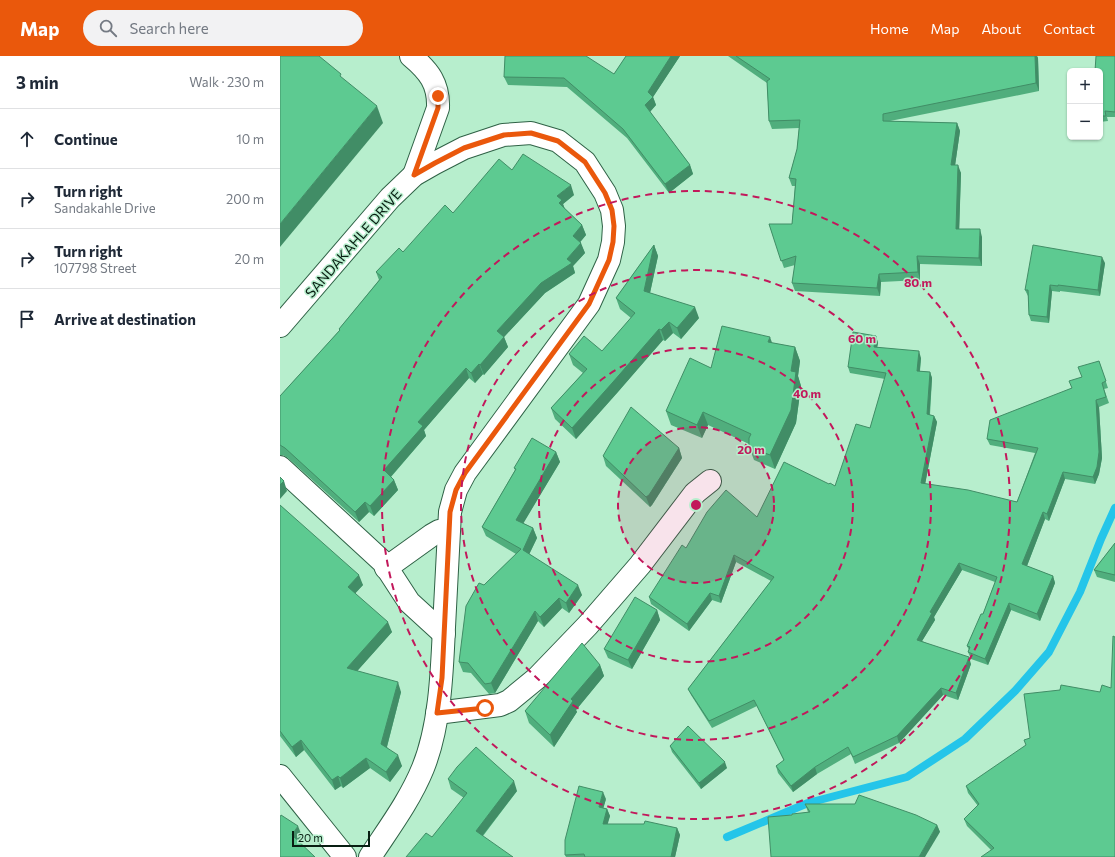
<!DOCTYPE html>
<meta charset="utf-8">
<style>
:root{--surface:#fff;--page:#f2f2f3;--text:#1f2937;--muted:#747a83;--line:#e0e1e3;--accent:#ea580c}
body{margin:0;font-family:Commissioner,sans-serif;background:var(--page);color:var(--text)}
.controls{position:absolute;right:12px;top:12px;display:grid;overflow:hidden;border-radius:6px;box-shadow:0 1px 3px #0004}
.controls button{width:36px;height:36px;display:grid;place-items:center;padding:0;border:0;border-bottom:1px solid var(--line);background:var(--surface);color:var(--text);font:20px sans-serif}
.scale{position:absolute;left:12px;bottom:10px;width:78px;box-sizing:border-box;padding-left:4px;border:2px solid #081e12;border-top:0;font-size:11px;line-height:14px;white-space:nowrap;color:#081e12;-webkit-text-stroke:3px #b7eecd;paint-order:stroke}
.stop{position:absolute;width:12px;height:12px;margin:-9px;border:3px solid #ea580c;border-radius:50%;background:#fff}
.stop.end{background:#ea580c;border-color:#fff;box-shadow:0 1px 4px #0008}
.list{margin:0;padding:0;list-style:none}
h2{display:flex;justify-content:space-between;align-items:center;height:52px;margin:0;padding:0 16px;font-size:17px}
h2 small{font-size:13px;font-weight:400;color:var(--muted)}
.list li{display:grid;grid-template-columns:26px 1fr auto;gap:12px;align-items:center;box-sizing:border-box;height:60px;padding:0 16px;border-top:1px solid var(--line)}
.list b{display:block;font-size:15px;white-space:nowrap}
.list p{margin:0;font-size:13px;white-space:nowrap;color:var(--muted)}
.list em{font-size:13px;font-style:normal;color:var(--muted)}
.icon{flex:none;width:22px;height:22px;fill:none;stroke:currentColor;stroke-width:2;stroke-linecap:round;stroke-linejoin:round}
.map{position:relative;flex:none;width:835px;height:801px;overflow:hidden}
header{display:flex;align-items:center;gap:24px;box-sizing:border-box;height:56px;padding:0 20px;background:var(--accent);color:#fff}
header strong{font-size:19px}
nav{display:flex;gap:22px;margin-inline-start:auto;font-size:14px}
.search{width:280px;height:36px;background:var(--page);display:flex;align-items:center;gap:10px;box-sizing:border-box;padding:0 14px;border-radius:22px;color:var(--muted);font-size:15px}
main{display:flex}
aside{flex:1;background:var(--surface)}
.map>svg:first-child{display:block}
.lines{fill:none;stroke-linecap:round;stroke-linejoin:round}
.stream{stroke:#24c5e9;stroke-width:8}
.minor-casing{stroke:#2f6246;stroke-width:24}
.minor{stroke:#fff;stroke-width:22}
.wall{fill:#50ae7d}
.shaded-wall{fill:#418d66}
.building{fill:#5dca91;stroke:#418d66}
.route{stroke:#ea580c;stroke-width:5}
.ring{fill:none;stroke:#c2185b;stroke-width:2;stroke-dasharray:7 5}
.labels{text-anchor:middle;dominant-baseline:central;stroke-width:3;stroke-linejoin:round;paint-order:stroke}
.street-label{font-size:14px;fill:#081e12;stroke:#b7eecd}
.centre{fill:#c2185b;stroke:#b7eecd;stroke-width:2}
.ring-label{font-size:12px;text-anchor:middle;font-weight:bold;fill:#c2185b;stroke:#b7eecd;stroke-width:3;stroke-linejoin:round;paint-order:stroke}
</style>
<header>
<strong>Map</strong>
<div class="search"><svg class="icon" aria-label="search" viewBox="0 0 24 24"><circle cx="10" cy="10" r="6"/><path d="M15 15l6 6"/></svg>Search here</div>
<nav><a>Home</a><a>Map</a><a>About</a><a>Contact</a></nav>
</header>
<main>
<aside>
<h2>3 min<small>Walk · 230 m</small></h2>
<ul class="list">
<li><svg class="icon" aria-label="ahead" viewBox="0 0 24 24"><path d="M12 20V5M6 11l6-6 6 6"/></svg><div><b>Continue</b></div><em>10 m</em></li>
<li><svg class="icon" aria-label="right" viewBox="0 0 24 24"><path d="M7 20v-9h11M14 6l5 5-5 5"/></svg><div><b>Turn right</b><p>Sandakahle Drive</p></div><em>200 m</em></li>
<li><svg class="icon" aria-label="right" viewBox="0 0 24 24"><path d="M7 20v-9h11M14 6l5 5-5 5"/></svg><div><b>Turn right</b><p>107798 Street</p></div><em>20 m</em></li>
<li><svg class="icon" aria-label="arrive" viewBox="0 0 24 24"><path d="M6 21V4h12l-3 4 3 4H6"/></svg><div><b>Arrive at destination</b></div></li>
</ul>
</aside>
<div class="map">
<svg width="835" height="801" viewBox="0 0 835 801">
<rect width="100%" height="100%" fill="#b7eecd"/>
<g class="lines">
<path class="stream" d="M447,781L528,747L627,721L685,683L735,635L769,596L800,536L821,483L835,452"/>
<defs>
<g id="minor">
<path d="M131,0C149,15 159,28 158,52L134,119"/>
<path d="M0,270L110,142L134,119L155,107L184,92L223,79L251,77L278,85L305,106L325,137L332,154L334,170L333,186L329,204L309,248L185,417L176,434L170,456C168,494 166,533 164,571C162,617 160,670 143,712C130,744 109,772 90,801"/>
<path d="M0,411L103,506L129,546L164,578"/>
<path d="M106,512L152,479L159,475L169,473"/>
<path d="M157,657L220,649L229,645L257,622L308,569L360,509L415,437L430,425"/>
<path d="M0,720L65,801"/>
</g>
</defs>
<use href="#minor" class="minor-casing"/>
<use href="#minor" class="minor"/>
</g>
<g class="wall">
<path d="M346,0H400L373,41L376,49L370,56L410,109L413,118L389,137L347,82L287,31L228,29L224,21L334,18Z"/>
<path d="M448,0H757L758,2L759,35L610,65L677,67L680,75L675,109L681,117L679,173L702,181V210L640,208V224L601,226L600,240L515,235L512,227L515,209L504,212L489,168H512L515,130H512L509,122L517,93L519,72L492,73L489,65L487,27Z"/>
<path d="M835,0V61H827L828,65L820,66V15Z"/>
<path d="M232,114L294,139L283,148L285,153L302,169L306,179L300,186L305,197L293,210L295,217L265,237L224,281L228,291L204,319L203,318L195,327L189,322L144,374L146,380L111,421L114,424L118,434L94,460L89,456L79,466L8,402L3,399H0V340L59,275V273L99,224L96,216L123,196L173,157Z"/>
<path d="M374,189L378,200L370,237L419,262L401,283L393,277L385,285L383,284L337,337L296,383L275,363L271,352L303,317L293,309L289,298L322,295L351,262L340,253L336,242Z"/>
<path d="M825,207L820,240L780,235V236L772,235L769,267L751,265L749,259L748,240L745,234Z"/>
<path d="M596,280L598,287L597,291L641,302L640,315L650,316L652,322L650,359L654,360L657,366L645,428L737,446L755,397L710,389L707,383L792,332L802,321L819,305L828,332L824,333L829,347L819,351L822,402L819,418L815,428L785,423L769,465L765,463L747,510L773,520L775,527L760,565L731,554L708,609L691,603L688,596L689,594L687,590L703,558L715,526L682,514L654,561L655,564L642,585L691,608L678,644L663,639L619,687L575,708L571,698L537,718L513,736L498,717L496,710L504,705L477,650L432,672L411,639L408,633L491,525L456,506L441,547L432,544L409,575L371,548L369,541L406,492L549,428L555,430L590,372L605,323L570,317L568,311Z"/>
<path d="M492,287L515,291L520,305L518,320L521,330L516,367L495,413L474,404L469,391V388L428,369L422,382L391,369L386,355L431,312Z"/>
<path d="M399,392L402,402L372,449L370,451L326,410L323,400Z"/>
<path d="M276,396L280,406L243,467L253,472L257,482L249,498L302,539L289,557L282,552L264,571L258,565L215,637L209,638L191,617L183,616L179,606L204,529L236,498L206,480L202,471L235,414L234,412Z"/>
<path d="M0,449L83,529L75,537L112,576L77,615L121,636L107,691L122,710L110,726L90,712L63,732L61,730L55,734L24,694L16,701L0,680Z"/>
<path d="M835,487V526L817,521L814,514Z"/>
<path d="M377,554L380,564L352,613L328,602L324,593Z"/>
<path d="M320,609L324,620L296,654L297,656L274,691L249,667L245,655Z"/>
<path d="M390,690L447,712L421,733L392,696Z"/>
<path d="M168,723L237,735L203,780L126,801L152,781L184,742L171,733Z"/>
<path d="M686,730L835,801L711,794L687,770L684,763L698,750L688,737Z"/>
<path d="M326,743L323,752L327,753L330,760L327,768L397,772L400,779L395,801H286L285,799Z"/>
<path d="M525,748L657,769L660,776L512,759L528,756Z"/>
</g>
<g class="shaded-wall">
<path d="M391,0H400L373,41L376,49L368,58L365,49L368,36Z"/>
<path d="M755,0H757L758,2L759,35L756,27Z"/>
<path d="M97,50L103,67L0,191V168Z"/>
<path d="M677,67L680,75L674,117L671,109Z"/>
<path d="M410,109L413,118L389,137L385,128Z"/>
<path d="M678,109L681,117L679,180L676,173Z"/>
<path d="M291,129L294,139L283,148L285,154L279,147L277,140Z"/>
<path d="M302,169L306,179L297,190L293,180Z"/>
<path d="M700,173L702,181V210L699,202Z"/>
<path d="M301,187L305,197L293,210L295,217L265,237L224,281L228,291L204,319L200,309L217,275L261,227L287,203Z"/>
<path d="M374,189L378,200L368,246L364,235Z"/>
<path d="M637,200L640,208V224L638,216Z"/>
<path d="M822,201L825,207L820,240L818,234Z"/>
<path d="M599,218L601,226L600,240L597,232Z"/>
<path d="M770,229L772,235L769,267L767,261Z"/>
<path d="M415,251L419,262L401,283L397,272Z"/>
<path d="M389,266L393,277L385,285L381,274Z"/>
<path d="M379,273L383,284L337,337L296,383L292,372Z"/>
<path d="M596,280L598,287L596,298L594,291Z"/>
<path d="M490,281L495,295L488,286Z"/>
<path d="M515,291L520,305L518,320L521,330L516,367L495,413L490,399L511,315Z"/>
<path d="M639,295L641,302L639,322L637,315Z"/>
<path d="M199,308L203,318L195,327L191,317Z"/>
<path d="M186,312L189,322L144,374L146,380L107,425L104,414L138,366Z"/>
<path d="M650,316L652,322L649,365L647,358Z"/>
<path d="M816,344L819,351L822,402L819,418L815,428L813,421Z"/>
<path d="M423,356L428,369L422,382L417,369Z"/>
<path d="M654,360L657,366L644,434L641,427Z"/>
<path d="M399,392L402,402L372,449L370,451L366,441Z"/>
<path d="M276,396L280,406L240,473L236,464Z"/>
<path d="M783,416L785,423L769,465L767,458Z"/>
<path d="M114,424L118,434L94,460L90,450Z"/>
<path d="M4,425L7,435L0,443V429Z"/>
<path d="M85,446L89,456L79,466L75,456Z"/>
<path d="M763,456L765,463L745,515L742,508Z"/>
<path d="M253,472L257,482L247,503L243,494Z"/>
<path d="M454,499L456,506L441,547L439,540Z"/>
<path d="M679,507L682,514L654,561L655,564L639,590L637,584L650,556Z"/>
<path d="M79,519L83,529L72,541L68,531Z"/>
<path d="M773,520L775,527L760,565L757,558Z"/>
<path d="M298,529L302,539L289,557L286,547Z"/>
<path d="M430,537L432,544L409,575L407,568Z"/>
<path d="M279,542L282,552L264,571L260,561Z"/>
<path d="M729,547L731,554L708,609L705,603Z"/>
<path d="M377,554L380,564L352,613L348,604Z"/>
<path d="M255,555L258,565L215,637L211,627Z"/>
<path d="M108,566L112,576L71,622L67,612Z"/>
<path d="M689,601L691,608L678,644L676,637Z"/>
<path d="M320,609L324,620L296,654L297,656L274,691L270,679L291,643Z"/>
<path d="M118,626L121,636L105,698L101,688Z"/>
<path d="M661,632L663,639L619,687L617,680Z"/>
<path d="M21,684L24,694L16,701L12,691Z"/>
<path d="M118,699L122,710L110,726L106,716Z"/>
<path d="M86,702L90,712L63,732L60,722Z"/>
<path d="M445,706L447,712L421,733L419,727Z"/>
<path d="M535,711L537,718L513,736L511,730Z"/>
<path d="M58,720L61,730L55,734L52,724Z"/>
<path d="M234,725L237,735L199,784L196,775Z"/>
<path d="M323,736L326,743L322,757L319,751Z"/>
<path d="M327,753L330,760L326,774L323,768Z"/>
<path d="M657,769L660,776L645,801H639Z"/>
<path d="M18,770L22,780L15,789L12,779Z"/>
<path d="M397,772L400,779L395,801H391Z"/>
</g>
<g class="building">
<path d="M0,0H39L61,18L60,20L97,50L0,168Z"/>
<path d="M225,0H306L334,18L346,0H391L368,36L373,41L365,49L410,109L385,128L343,73L284,22L224,21Z"/>
<path d="M456,0H755L756,27L603,58V65L677,67L671,109H678L676,173H700L699,202L637,200L638,216L599,218L597,232L512,227L516,200L501,205L489,168H512L516,123L509,122L517,93L520,64L489,65L487,25L490,23Z"/>
<path d="M816,0H835V56L825,55L826,60H820V15H815Z"/>
<path d="M243,98L291,129L277,140L282,144L279,147L302,169L293,180L301,187L287,203L292,207L261,227L217,275L224,281L200,309L199,308L191,317L186,312L138,366L143,370L104,414L114,424L90,450L85,446L75,456L5,392L0,389V340L60,274L59,273L102,221L96,216L119,192L123,196L165,149L173,157L219,103L232,114Z"/>
<path d="M374,189L364,235L415,251L397,272L389,266L381,274L379,273L333,326L292,372L271,352L307,313L289,298L304,280L322,295L355,257L336,242Z"/>
<path d="M753,189L822,201L818,234L778,229V230L770,229L767,261L749,259L748,234H745Z"/>
<path d="M442,270L490,281L488,286L515,291L511,315L516,316L511,354L490,399L469,391V382L471,378L423,356L417,369L386,355L410,302L431,312Z"/>
<path d="M573,276L596,280L594,291L639,295L637,315L650,316L647,358L654,360L641,427L688,434L737,446L758,392L707,383L710,364L792,332L789,325L802,321L798,311L819,305L826,325L822,327L826,341L816,344L819,396L817,411L813,421L783,416L767,458L763,456L742,508L773,520L757,558L729,547L705,603L688,596L690,591L687,590L701,558H703L717,521L679,507L650,556L652,557L637,584L689,601L676,637L661,632L617,680L573,701L568,691L535,711L511,730L496,710L504,704L474,644L429,665L408,633L494,521L454,499L439,540L430,537L407,568L369,541L402,489L406,492L427,456L446,434L477,461L504,406L549,428L550,427L555,430L576,368L590,372L606,317L568,311Z"/>
<path d="M351,351L399,392L369,439L366,441L323,400Z"/>
<path d="M252,382L276,396L236,464L253,472L243,494L298,529L286,547L279,542L260,561L255,555L211,627L205,628L188,607L179,606L186,550L199,527L204,529L241,493L202,471L236,413L234,412Z"/>
<path d="M0,421L4,425L0,429Z"/>
<path d="M0,449L79,519L68,531L108,566L67,612L118,626L101,688L118,699L106,716L86,702L60,722L58,720L52,724L21,684L12,691L0,675Z"/>
<path d="M835,487V519L814,514Z"/>
<path d="M355,541L377,554L348,604L324,593Z"/>
<path d="M833,580L835,581V801H701L714,792L684,763L699,748L686,730L746,689L744,684L750,682L744,638L780,634L781,629L820,636L822,629L831,632Z"/>
<path d="M302,587L320,609L291,643L293,645L270,679L245,655Z"/>
<path d="M408,670L445,706L419,727L390,690Z"/>
<path d="M196,691L234,725L196,775L233,801H126L146,777L152,781L187,737L168,723L177,711Z"/>
<path d="M299,730L323,736L319,751L327,753L323,768H364L365,765L397,772L391,801H305L304,798L285,799V784Z"/>
<path d="M579,739L636,759L657,769L639,801H491L488,761L512,759V758L530,756L525,748H575Z"/>
<path d="M1,759L18,770L12,779L35,801H0V761Z"/>
</g>
<g class="lines">
<path class="route" d="M158,40V52L134,119L155,107L184,92L224,79L251,77L278,85L305,106L325,137L332,154L334,170L333,186L329,204L309,248L185,417L176,434L170,456L162,622L157,657L205,652"/>
</g>
<circle cx="416" cy="449" r="78" fill="#c2185b" fill-opacity=".12"/>
<g class="ring">
<circle cx="416" cy="449" r="78"/>
<circle cx="416" cy="449" r="157"/>
<circle cx="416" cy="449" r="235"/>
<circle cx="416" cy="449" r="314"/>
</g>
<g class="labels">
<g class="street-label">
<text transform="translate(73 187) rotate(-49)">SANDAKAHLE DRIVE</text>
</g>
</g>
<circle cx="416" cy="449" r="6" class="centre"/>
<g class="ring-label">
<text x="638" y="231">80 m</text>
<text x="582" y="287">60 m</text>
<text x="527" y="342">40 m</text>
<text x="471" y="398">20 m</text>
</g>
</svg>
<div class="controls">
<button>+</button>
<button>−</button>
</div>
<div class="scale">20 m</div>
<div class="stop" style="left:205px;top:652px"></div>
<div class="stop end" style="left:158px;top:40px"></div>
</div>
</main>
